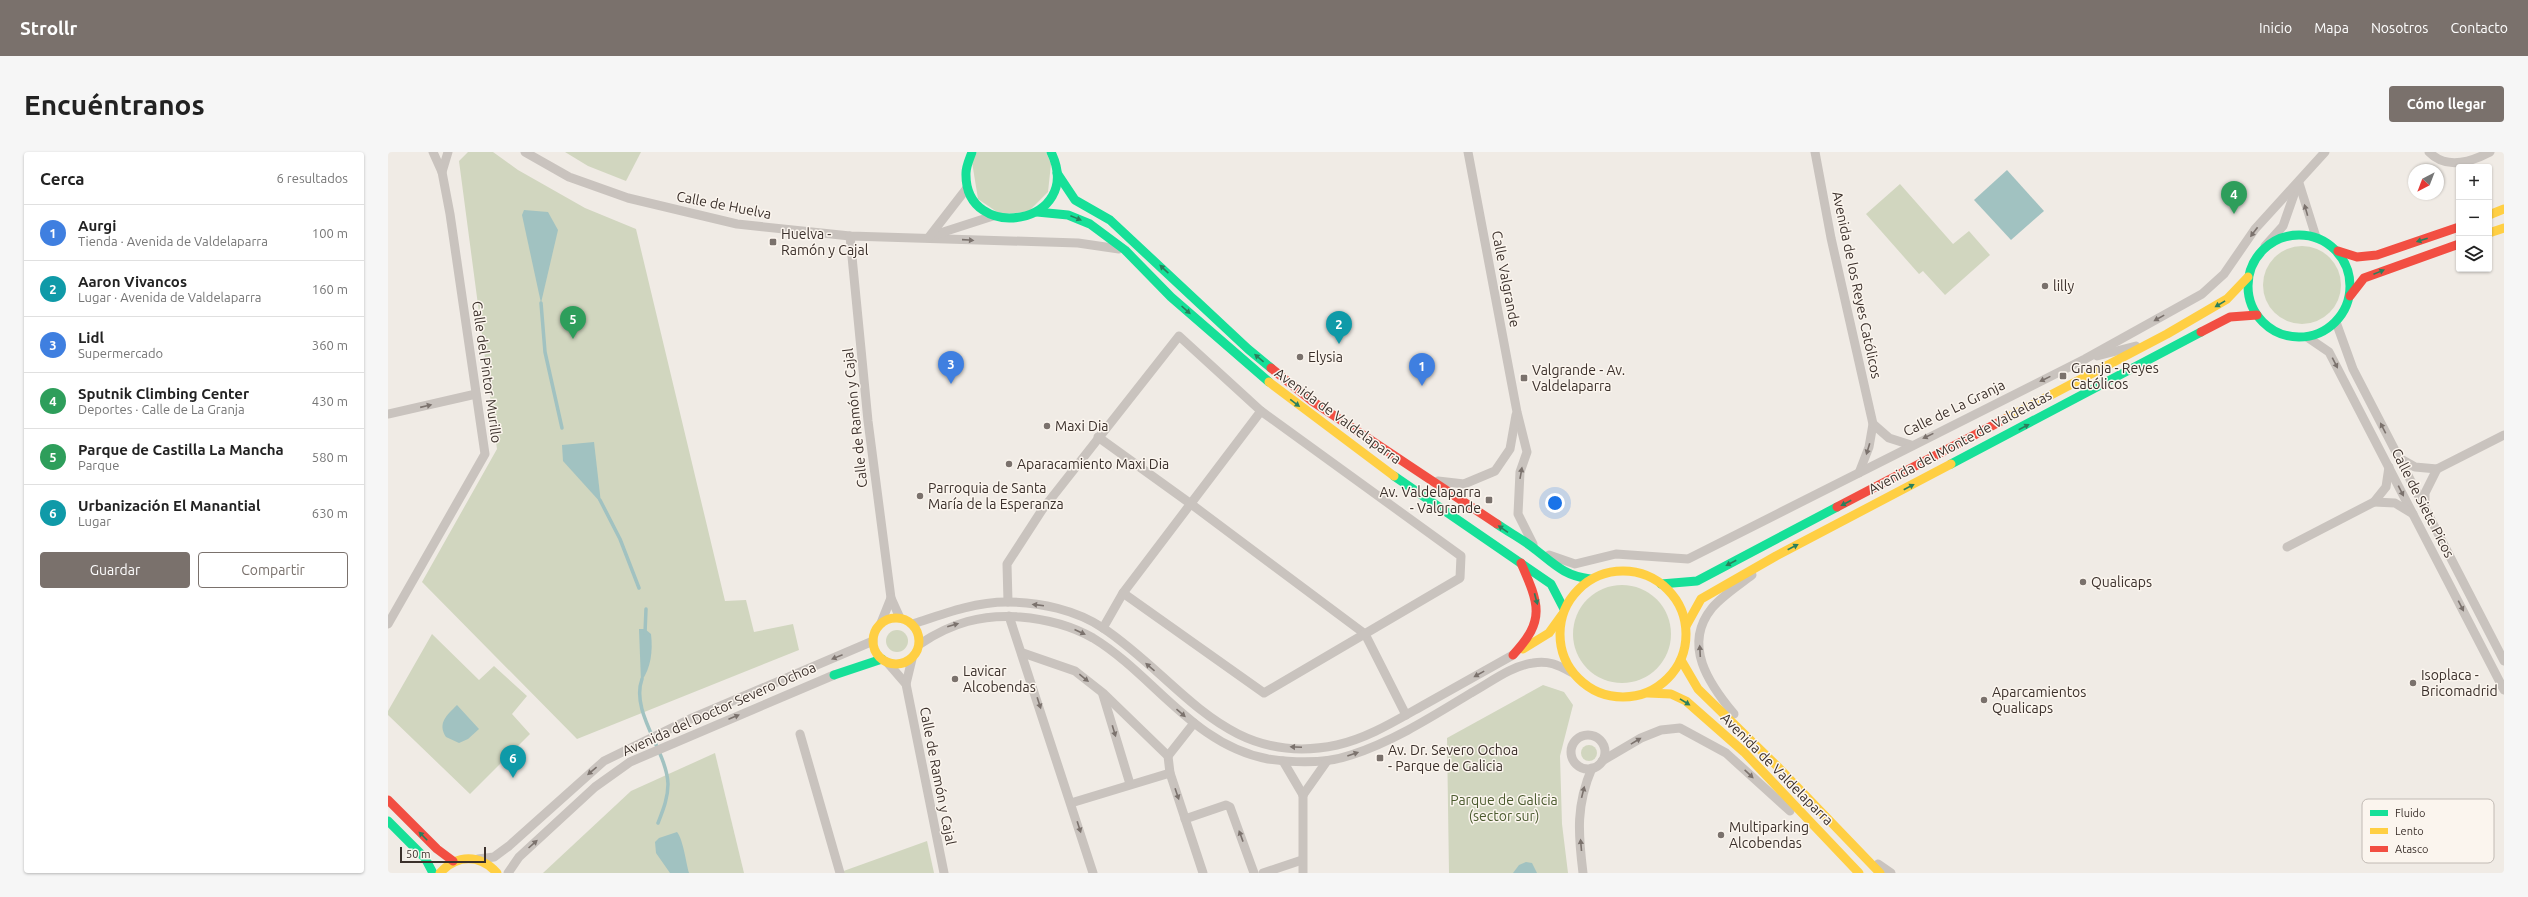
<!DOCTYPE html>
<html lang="es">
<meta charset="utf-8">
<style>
:root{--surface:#fff;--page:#f6f6f6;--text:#222;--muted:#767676;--line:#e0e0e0;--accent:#7a716c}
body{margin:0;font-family:Ubuntu,sans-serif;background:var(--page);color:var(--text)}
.controls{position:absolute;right:12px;top:12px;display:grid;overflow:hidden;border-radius:4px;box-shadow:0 1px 3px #0004}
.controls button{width:36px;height:36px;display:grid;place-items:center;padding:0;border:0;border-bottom:1px solid var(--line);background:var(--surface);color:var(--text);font:20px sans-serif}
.compass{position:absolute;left:2020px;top:12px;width:36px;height:36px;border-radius:50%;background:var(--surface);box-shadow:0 1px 3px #0004;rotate:222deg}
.scale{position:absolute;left:12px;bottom:10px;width:86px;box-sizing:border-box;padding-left:4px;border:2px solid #3b302b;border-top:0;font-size:11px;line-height:14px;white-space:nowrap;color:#3b302b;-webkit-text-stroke:3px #fbf5ee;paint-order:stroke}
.you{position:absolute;left:1167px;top:351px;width:14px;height:14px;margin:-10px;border:3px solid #fff;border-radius:50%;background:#1a73e8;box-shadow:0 0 0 6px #1a73e833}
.badge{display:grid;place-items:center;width:26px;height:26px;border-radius:50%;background:var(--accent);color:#fff;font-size:13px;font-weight:700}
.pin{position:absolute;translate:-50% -33px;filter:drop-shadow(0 1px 2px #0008)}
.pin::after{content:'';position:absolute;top:21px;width:14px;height:12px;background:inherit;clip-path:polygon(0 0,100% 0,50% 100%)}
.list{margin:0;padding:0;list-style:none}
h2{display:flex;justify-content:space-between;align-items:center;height:52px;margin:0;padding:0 16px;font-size:17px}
h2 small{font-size:13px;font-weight:400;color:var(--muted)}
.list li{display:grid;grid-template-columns:26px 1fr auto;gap:12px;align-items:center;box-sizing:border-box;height:56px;padding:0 16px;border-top:1px solid var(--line)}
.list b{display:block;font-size:15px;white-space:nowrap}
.list p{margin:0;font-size:13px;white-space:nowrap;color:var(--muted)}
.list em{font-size:13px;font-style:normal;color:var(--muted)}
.actions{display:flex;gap:8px;padding:12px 16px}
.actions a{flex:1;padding:9px 0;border:1px solid var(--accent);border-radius:4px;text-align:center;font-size:14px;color:var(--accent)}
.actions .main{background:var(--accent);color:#fff}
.icon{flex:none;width:22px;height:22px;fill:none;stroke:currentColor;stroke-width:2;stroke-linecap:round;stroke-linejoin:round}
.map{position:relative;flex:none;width:2116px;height:721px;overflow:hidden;border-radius:4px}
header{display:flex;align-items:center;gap:24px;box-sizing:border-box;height:56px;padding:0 20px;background:var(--accent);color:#fff}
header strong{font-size:19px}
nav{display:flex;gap:22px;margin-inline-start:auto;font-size:14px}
.intro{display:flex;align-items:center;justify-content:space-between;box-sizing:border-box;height:96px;padding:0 24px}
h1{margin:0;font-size:28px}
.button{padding:10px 18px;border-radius:4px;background:var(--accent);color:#fff;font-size:14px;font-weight:700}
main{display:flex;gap:24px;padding:0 24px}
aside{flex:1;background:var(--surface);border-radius:4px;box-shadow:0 1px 3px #0004}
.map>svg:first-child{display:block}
.green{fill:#d1d6bf}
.water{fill:#a1c2c1}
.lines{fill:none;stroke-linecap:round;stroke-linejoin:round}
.stream{stroke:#a1c2c1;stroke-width:3.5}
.street{stroke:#c9c3be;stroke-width:9}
.fast{stroke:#16e098;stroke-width:9}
.slow{stroke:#ffcf43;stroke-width:9}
.jam{stroke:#f24e42;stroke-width:9}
.oneway{fill:#7b726d}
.oneway2{fill:#2a7f5c}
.poi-dot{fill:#7a716c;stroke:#fbf5ee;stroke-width:1.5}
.labels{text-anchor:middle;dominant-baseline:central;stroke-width:3;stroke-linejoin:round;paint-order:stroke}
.street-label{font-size:14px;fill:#3b302b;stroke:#fbf5ee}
.poi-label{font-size:14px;fill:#3b302b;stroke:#fbf5ee;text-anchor:start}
.park-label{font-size:14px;fill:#4a5a2e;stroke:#fbf5ee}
.key{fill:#fbf5ee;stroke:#c1bab4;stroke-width:1}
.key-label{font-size:11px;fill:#3b302b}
</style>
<header>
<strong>Strollr</strong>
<nav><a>Inicio</a><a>Mapa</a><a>Nosotros</a><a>Contacto</a></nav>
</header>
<div class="intro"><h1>Encuéntranos</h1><a class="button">Cómo llegar</a></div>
<main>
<aside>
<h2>Cerca<small>6 resultados</small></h2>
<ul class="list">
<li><span class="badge" style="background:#3f7fe0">1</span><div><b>Aurgi</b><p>Tienda · Avenida de Valdelaparra</p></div><em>100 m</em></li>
<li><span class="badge" style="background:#0f9aa8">2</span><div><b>Aaron Vivancos</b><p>Lugar · Avenida de Valdelaparra</p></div><em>160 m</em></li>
<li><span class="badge" style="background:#3f7fe0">3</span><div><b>Lidl</b><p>Supermercado</p></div><em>360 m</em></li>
<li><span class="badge" style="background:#2e9e5b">4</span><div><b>Sputnik Climbing Center</b><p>Deportes · Calle de La Granja</p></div><em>430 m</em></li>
<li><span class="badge" style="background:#2e9e5b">5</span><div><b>Parque de Castilla La Mancha</b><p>Parque</p></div><em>580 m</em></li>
<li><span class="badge" style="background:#0f9aa8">6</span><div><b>Urbanización El Manantial</b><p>Lugar</p></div><em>630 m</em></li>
</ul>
<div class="actions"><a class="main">Guardar</a><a>Compartir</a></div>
</aside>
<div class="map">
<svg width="2116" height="721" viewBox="0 0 2116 721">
<rect width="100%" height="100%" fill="#f0ebe5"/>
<g class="green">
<path d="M80,0H105L130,18L197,56L248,77L337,449L358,448L366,480L405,472L411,498L189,587L34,430L109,297L71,9Z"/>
<path d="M177,0H253L238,29L200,14Z"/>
<path d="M589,0H658L663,12L660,40L640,60L612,62L590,47L584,10Z"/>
<path d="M1512,32L1565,92L1581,79L1602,103L1557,143L1535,119L1531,122L1478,62Z"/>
<circle cx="1914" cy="133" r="39"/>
<circle cx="1234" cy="482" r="49"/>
<circle cx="509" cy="489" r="11"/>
<path d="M44,482L91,528L106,514L139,544L124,562L142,582L82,642L0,563V559Z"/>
<path d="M1155,533L1176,540L1185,553L1172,604L1174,672L1180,721H1061L1059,586Z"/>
<circle cx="1201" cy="601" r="8"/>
<path d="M327,601L356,721H155L243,639Z"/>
<path d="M539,689L546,721H450Z"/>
</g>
<g class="water">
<path d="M1619,18L1656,59L1623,88L1586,48Z"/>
<path d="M136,58L160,60L170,78L153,151L134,63Z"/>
<path d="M206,290L213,351L175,309L174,293Z"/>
<path d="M251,477H257L263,482C265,499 263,516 253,530Z"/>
<path d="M69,553L91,577L80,587L71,591L58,585C49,571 59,563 69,553Z"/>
<path d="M289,680C295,687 298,710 301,721H282L268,701L267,690L271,686Z"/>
<path d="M1138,710L1144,711L1149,721H1125L1131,713Z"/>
</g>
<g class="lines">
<g class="stream">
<path d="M153,151L157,200L174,276"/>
<path d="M212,348L232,387L251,436"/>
<path d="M257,481L258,457"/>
<path d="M254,527C242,560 279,599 280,632C280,646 275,658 270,671"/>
</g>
<g class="street">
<path d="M137,0L181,25L240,46L349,72L462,84L690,91L731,97"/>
<path d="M1080,0L1129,260L1139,300L1132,320L1130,362L1145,392"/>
<path d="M1427,0L1443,86L1485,272L1481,295L1471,321"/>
<path d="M2041,0C2058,18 2083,10 2102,0"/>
<path d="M54,20L60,0"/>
<path d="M1911,31L1928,85"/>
<path d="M546,83L605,64"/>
<path d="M462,84L480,269L503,446L512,466"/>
<path d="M541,85L579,36"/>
<path d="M1877,94L1895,74L1909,34"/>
<path d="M1948,170L1965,217L2116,509"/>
<path d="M1919,185L1941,200L2116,538"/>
<path d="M1709,204L1748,194"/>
<path d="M0,262L88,242"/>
<path d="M1485,272L1501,286L1523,293"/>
<path d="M710,285L803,352L977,482L1018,563"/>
<path d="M2011,306L2027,315L2049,317L2116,283"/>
<path d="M1050,329L1076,332L1107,319L1122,297L1128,263"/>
<path d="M1986,350L2007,351L2025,362"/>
<path d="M2037,355V341L2049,317"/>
<path d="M1899,395L1986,350L1998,335L2001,315"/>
<path d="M1161,403L1187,412L1228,402L1300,407L1697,207L1814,142L1836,122L1867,77L1937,0"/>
<path d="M620,450L619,412L654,358L791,184L873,259L1073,404L1072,426L876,541L735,441"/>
<path d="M621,464L705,721"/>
<path d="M493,471L503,446"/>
<path d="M0,472L97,302L62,62L54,20L45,0"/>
<path d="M525,472C555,462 586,450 619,450C652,450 688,458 715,476C793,528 838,617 949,593C980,586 1007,569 1034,554C1064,537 1095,520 1125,503"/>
<path d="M715,476L735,441L873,259"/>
<path d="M532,492C563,471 594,462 632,465C657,467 682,473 705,486C766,523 805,593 880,607C908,611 937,612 963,603C1006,589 1045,564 1083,541C1103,530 1123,514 1145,511C1160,508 1170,513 1183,520"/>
<path d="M635,501L687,519L715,541L780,604L782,621L815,721"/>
<path d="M499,510L518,532L556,721"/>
<path d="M518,532L524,507"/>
<path d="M715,543L742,632"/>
<path d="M1346,562C1321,532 1294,493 1324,456C1334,444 1351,433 1364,423"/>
<path d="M412,582L452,721"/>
<circle cx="1200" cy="600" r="17"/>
<path d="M780,604L806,571"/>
<path d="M895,609L915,643"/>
<path d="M1214,609L1253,586L1273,578L1292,576L1338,601L1402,659"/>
<path d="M915,643L939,609"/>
<path d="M683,651L782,621"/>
<path d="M797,667L838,653L842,655L866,721"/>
<path d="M90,707L106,705L121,694L216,609L302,567L485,489"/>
<path d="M1490,712L1503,721"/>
<path d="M120,721L131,705L207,635L242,610L446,523"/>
<path d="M875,721L914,708"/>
<path d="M915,721V643"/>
<path d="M1195,721C1190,681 1188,653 1204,616"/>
</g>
<g class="fast">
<path d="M584,0C582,6 578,14 578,21C576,93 698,73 663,0"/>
<path d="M669,21L687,48L722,68L860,197L883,216"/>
<path d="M649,60L680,63L702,72L737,98L783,145L881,230"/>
<circle cx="1911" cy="134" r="51"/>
<path d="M1563,312L1813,180"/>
<path d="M1006,324L1163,432L1176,457"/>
<path d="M1109,372C1122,381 1136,388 1148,398C1167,413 1177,424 1202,427"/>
<path d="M1273,432L1309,429L1449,355"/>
<path d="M446,523L494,507"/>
<path d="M0,669L37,706L45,721"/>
</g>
<g class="slow">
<path d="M2101,63L2116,57"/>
<path d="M2101,81L2116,76"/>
<path d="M881,230L1006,324"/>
<path d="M1617,267L1779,182L1839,147L1860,125"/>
<circle cx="1235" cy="482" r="63"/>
<circle cx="508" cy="489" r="23"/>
<path d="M1298,474L1313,447L1388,404L1563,312"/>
<path d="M1135,497L1161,481L1174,463"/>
<path d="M1293,508L1310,537L1391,616L1492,721"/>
<path d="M1260,541L1283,542L1298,549L1356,600L1471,721"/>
<path d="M52,721C69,702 92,702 109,721"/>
</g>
<g class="jam">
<path d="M1950,99L1969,105L1989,103L2071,75"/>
<path d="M1962,144L1976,126L2071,92"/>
<path d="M1813,180L1842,165L1869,163"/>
<path d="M883,216L924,249L1109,372"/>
<path d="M1449,355L1617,267"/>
<path d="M1125,503C1158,468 1151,452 1133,411"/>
<path d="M0,648L49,697L65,709"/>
</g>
</g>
<defs><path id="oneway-solid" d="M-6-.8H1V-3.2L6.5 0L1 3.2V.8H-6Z"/></defs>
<g class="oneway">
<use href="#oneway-solid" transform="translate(1918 58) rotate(-106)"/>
<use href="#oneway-solid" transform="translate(1866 80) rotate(127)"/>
<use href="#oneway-solid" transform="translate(580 88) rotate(4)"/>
<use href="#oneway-solid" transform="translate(1771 166) rotate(151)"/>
<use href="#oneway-solid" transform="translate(1947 211) rotate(63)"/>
<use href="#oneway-solid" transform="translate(1657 227) rotate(154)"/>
<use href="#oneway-solid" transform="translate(38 254) rotate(-13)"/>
<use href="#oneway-solid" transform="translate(1995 276) rotate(-117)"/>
<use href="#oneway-solid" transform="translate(1540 284) rotate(154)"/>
<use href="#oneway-solid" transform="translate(1480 297) rotate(107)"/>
<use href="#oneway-solid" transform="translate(1133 321) rotate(-80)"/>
<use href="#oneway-solid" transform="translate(2013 339) rotate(63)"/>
<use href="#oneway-solid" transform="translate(650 453) rotate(-173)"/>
<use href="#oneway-solid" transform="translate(2073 454) rotate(63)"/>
<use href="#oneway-solid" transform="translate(565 473) rotate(-16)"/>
<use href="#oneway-solid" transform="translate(692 480) rotate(24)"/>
<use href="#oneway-solid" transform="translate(1312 499) rotate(-93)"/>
<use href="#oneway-solid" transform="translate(449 505) rotate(158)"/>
<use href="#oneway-solid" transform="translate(762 515) rotate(-139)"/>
<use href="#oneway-solid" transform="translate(1091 522) rotate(151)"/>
<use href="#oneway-solid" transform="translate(696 526) rotate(39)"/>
<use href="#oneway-solid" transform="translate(651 551) rotate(72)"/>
<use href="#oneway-solid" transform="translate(793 561) rotate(41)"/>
<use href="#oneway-solid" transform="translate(346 565) rotate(-23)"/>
<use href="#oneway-solid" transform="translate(726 579) rotate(73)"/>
<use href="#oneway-solid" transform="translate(1248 589) rotate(-31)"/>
<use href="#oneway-solid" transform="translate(908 595) rotate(-178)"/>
<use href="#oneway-solid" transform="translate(965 602) rotate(-19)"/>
<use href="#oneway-solid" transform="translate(204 619) rotate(140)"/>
<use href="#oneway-solid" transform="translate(1361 622) rotate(43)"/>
<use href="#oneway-solid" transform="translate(1195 640) rotate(-76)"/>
<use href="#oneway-solid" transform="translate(789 642) rotate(71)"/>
<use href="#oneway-solid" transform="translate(691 675) rotate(72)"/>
<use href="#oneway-solid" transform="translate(853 684) rotate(-110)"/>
<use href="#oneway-solid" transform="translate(145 692) rotate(-42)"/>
<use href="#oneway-solid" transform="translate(1193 693) rotate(-95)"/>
</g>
<g class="oneway2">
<use href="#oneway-solid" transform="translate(688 66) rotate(22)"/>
<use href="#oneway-solid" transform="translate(2034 88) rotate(162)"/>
<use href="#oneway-solid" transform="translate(776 117) rotate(-137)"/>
<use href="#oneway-solid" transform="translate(1991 120) rotate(-22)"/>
<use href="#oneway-solid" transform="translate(1832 152) rotate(149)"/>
<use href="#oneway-solid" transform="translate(798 158) rotate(42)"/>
<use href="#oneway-solid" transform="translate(871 206) rotate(-140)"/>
<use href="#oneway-solid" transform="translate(907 251) rotate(37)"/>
<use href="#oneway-solid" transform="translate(1636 275) rotate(-28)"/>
<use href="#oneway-solid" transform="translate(1521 335) rotate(-28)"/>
<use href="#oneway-solid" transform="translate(1458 351) rotate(152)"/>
<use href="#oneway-solid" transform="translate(1115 377) rotate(-146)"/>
<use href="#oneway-solid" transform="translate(1405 395) rotate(-27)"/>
<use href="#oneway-solid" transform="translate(1343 411) rotate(152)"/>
<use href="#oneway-solid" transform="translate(1148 447) rotate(75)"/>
<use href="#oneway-solid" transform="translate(1297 550) rotate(32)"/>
<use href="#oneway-solid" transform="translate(35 684) rotate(-135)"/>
</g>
<g class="poi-dot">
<rect x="381" y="86" width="8" height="8" rx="2"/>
<circle cx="1657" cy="134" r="4"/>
<circle cx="912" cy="205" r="4"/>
<rect x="1671" y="220" width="8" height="8" rx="2"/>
<rect x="1132" y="222" width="8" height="8" rx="2"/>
<circle cx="659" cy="274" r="4"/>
<circle cx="621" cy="312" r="4"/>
<circle cx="532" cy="344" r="4"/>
<rect x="1097" y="344" width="8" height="8" rx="2"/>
<circle cx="1695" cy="430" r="4"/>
<circle cx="567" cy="527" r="4"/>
<circle cx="2025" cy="531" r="4"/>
<circle cx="1596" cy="548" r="4"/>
<rect x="988" y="602" width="8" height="8" rx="2"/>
<circle cx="1333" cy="683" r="4"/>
</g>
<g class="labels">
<g class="street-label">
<text transform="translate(336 53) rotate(11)">Calle de Huelva</text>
<text transform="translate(1118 127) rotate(79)">Calle Valgrande</text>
<text transform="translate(1469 133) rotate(78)">Avenida de los Reyes Católicos</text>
<text transform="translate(99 220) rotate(82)">Calle del Pintor Murillo</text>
<text transform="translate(1566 256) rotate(-26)">Calle de La Granja</text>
<text transform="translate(950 264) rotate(36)">Avenida de Valdelaparra</text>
<text transform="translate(467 266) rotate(-96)">Calle de Ramón y Cajal</text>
<text transform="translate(1572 290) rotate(-28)">Avenida del Monte de Valdelatas</text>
<text transform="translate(2035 351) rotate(63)">Calle de Siete Picos</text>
<text transform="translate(331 557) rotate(-24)">Avenida del Doctor Severo Ochoa</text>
<text transform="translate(1389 617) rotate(45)">Avenida de Valdelaparra</text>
<text transform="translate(550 624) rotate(79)">Calle de Ramón y Cajal</text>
</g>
<g class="poi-label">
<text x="393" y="82">Huelva -<tspan x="393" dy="16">Ramón y Cajal</tspan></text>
<text x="1665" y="134">lilly</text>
<text x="920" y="205">Elysia</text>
<text x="1683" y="216">Granja - Reyes<tspan x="1683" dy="16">Católicos</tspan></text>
<text x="1144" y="218">Valgrande - Av.<tspan x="1144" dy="16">Valdelaparra</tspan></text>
<text x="667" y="274">Maxi Dia</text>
<text x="629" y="312">Aparacamiento Maxi Dia</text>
<text x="540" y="336">Parroquia de Santa<tspan x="540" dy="16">María de la Esperanza</tspan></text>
<text x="1093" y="340" text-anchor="end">Av. Valdelaparra<tspan x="1093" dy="16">- Valgrande</tspan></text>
<text x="1703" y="430">Qualicaps</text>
<text x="575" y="519">Lavicar<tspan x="575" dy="16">Alcobendas</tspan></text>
<text x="2033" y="523">Isoplaca -<tspan x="2033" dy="16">Bricomadrid</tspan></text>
<text x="1604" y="540">Aparcamientos<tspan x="1604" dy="16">Qualicaps</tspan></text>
<text x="1000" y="598">Av. Dr. Severo Ochoa<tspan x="1000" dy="16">- Parque de Galicia</tspan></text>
<text x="1341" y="675">Multiparking<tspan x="1341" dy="16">Alcobendas</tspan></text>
</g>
<g class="park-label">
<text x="1116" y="648">Parque de Galicia<tspan x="1116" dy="16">(sector sur)</tspan></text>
</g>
</g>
<rect x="1974" y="647" width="132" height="64" rx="6" class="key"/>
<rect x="1982" y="658" width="18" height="6" fill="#16e098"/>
<rect x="1982" y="676" width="18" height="6" fill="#ffcf43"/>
<rect x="1982" y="694" width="18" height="6" fill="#f24e42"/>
<g class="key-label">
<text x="2007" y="665">Fluido</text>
<text x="2007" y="683">Lento</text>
<text x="2007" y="701">Atasco</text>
</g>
</svg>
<div class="controls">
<button>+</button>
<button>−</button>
<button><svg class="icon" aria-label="layers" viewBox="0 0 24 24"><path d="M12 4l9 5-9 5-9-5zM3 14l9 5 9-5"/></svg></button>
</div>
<svg class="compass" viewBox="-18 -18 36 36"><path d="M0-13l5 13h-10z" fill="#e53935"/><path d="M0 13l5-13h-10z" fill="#767676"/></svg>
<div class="scale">50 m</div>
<div class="you"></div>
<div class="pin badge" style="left:1034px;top:234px;background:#3f7fe0">1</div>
<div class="pin badge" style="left:951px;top:192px;background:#0f9aa8">2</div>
<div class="pin badge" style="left:563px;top:232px;background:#3f7fe0">3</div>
<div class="pin badge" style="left:1846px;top:62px;background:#2e9e5b">4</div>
<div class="pin badge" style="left:185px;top:187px;background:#2e9e5b">5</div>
<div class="pin badge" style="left:125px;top:626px;background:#0f9aa8">6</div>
</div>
</main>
